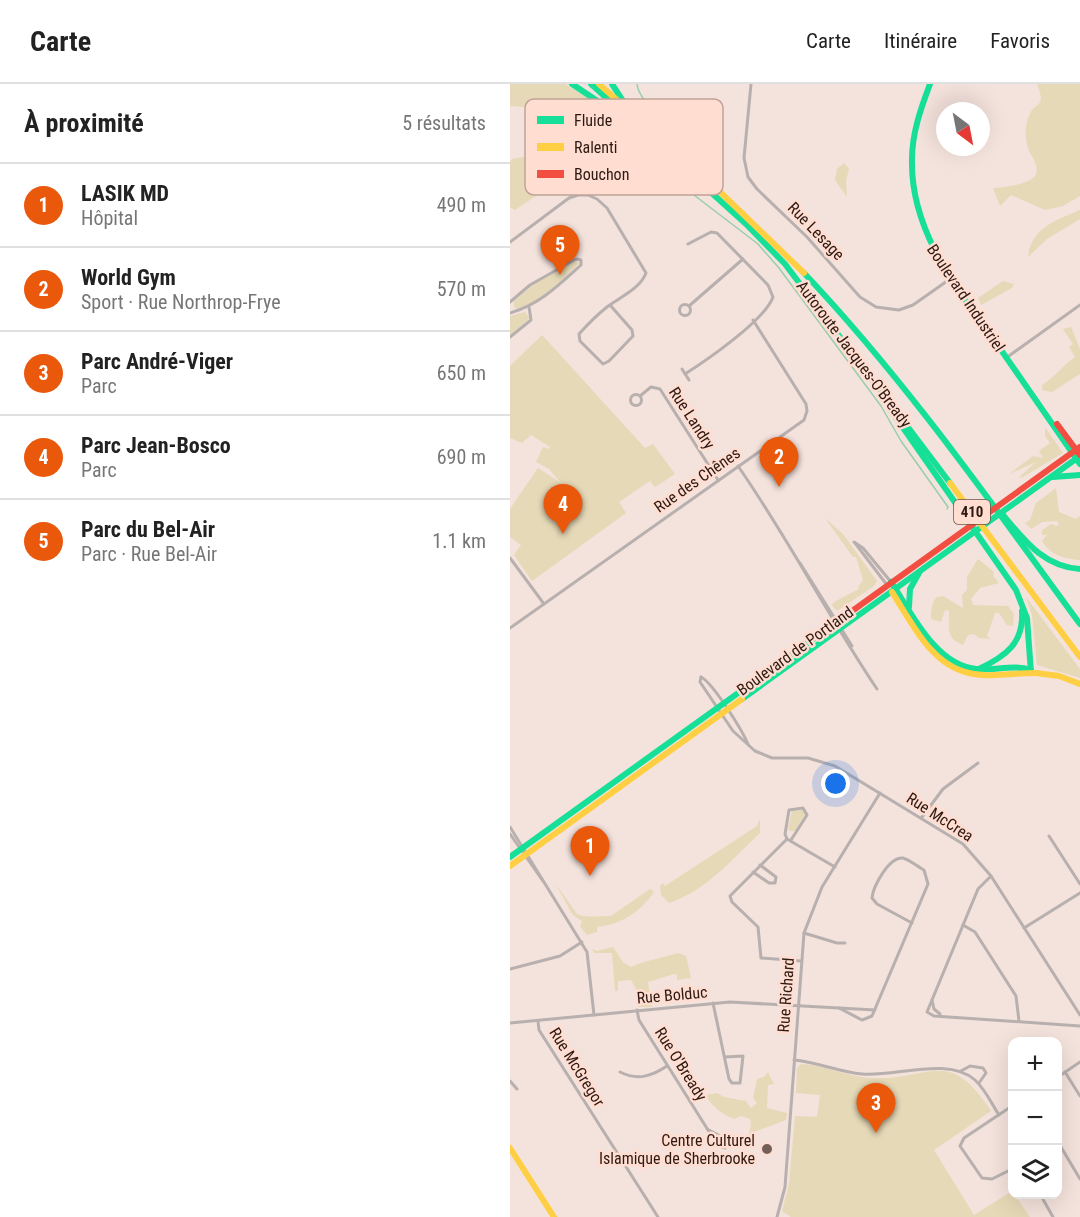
<!DOCTYPE html>
<html lang="fr">
<meta charset="utf-8">
<style>
:root{--surface:#fff;--page:#f6f6f6;--text:#222;--muted:#767676;--line:#e0e0e0;--accent:#ea580c}
body{margin:0;font-family:"Roboto Condensed",sans-serif;background:var(--page);color:var(--text)}
.controls{position:absolute;right:18px;bottom:18px;display:grid;overflow:hidden;border-radius:12px;box-shadow:0 6px 24px #0002}
.controls button{width:54px;height:54px;display:grid;place-items:center;padding:0;border:0;border-bottom:2px solid var(--line);background:var(--surface);color:var(--text);font:30px sans-serif}
.compass{position:absolute;left:426px;top:18px;width:54px;height:54px;border-radius:50%;background:var(--surface);box-shadow:0 6px 24px #0002;rotate:148deg}
.you{position:absolute;left:326px;top:700px;width:21px;height:21px;margin:-15px;border:4px solid #fff;border-radius:50%;background:#1a73e8;box-shadow:0 0 0 9px #1a73e833}
.badge{display:grid;place-items:center;width:39px;height:39px;border-radius:50%;background:var(--accent);color:#fff;font-size:20px;font-weight:700}
.pin{position:absolute;translate:-50% -50px;filter:drop-shadow(0 2px 3px #0008)}
.pin::after{content:'';position:absolute;top:32px;width:21px;height:18px;background:inherit;clip-path:polygon(0 0,100% 0,50% 100%)}
.list{margin:0;padding:0;list-style:none}
h2{display:flex;justify-content:space-between;align-items:center;height:78px;margin:0;padding:0 24px;font-size:26px}
h2 small{font-size:20px;font-weight:400;color:var(--muted)}
.list li{display:grid;grid-template-columns:39px 1fr auto;gap:18px;align-items:center;box-sizing:border-box;height:84px;padding:0 24px;border-top:2px solid var(--line)}
.list b{display:block;font-size:22px;white-space:nowrap}
.list p{margin:0;font-size:20px;white-space:nowrap;color:var(--muted)}
.list em{font-size:20px;font-style:normal;color:var(--muted)}
.icon{flex:none;width:33px;height:33px;fill:none;stroke:currentColor;stroke-width:2;stroke-linecap:round;stroke-linejoin:round}
.map{position:relative;flex:none;width:570px;height:1133px;overflow:hidden}
header{display:flex;align-items:center;gap:36px;box-sizing:border-box;height:84px;padding:0 30px;background:var(--surface);border-bottom:2px solid var(--line)}
header strong{font-size:28px}
nav{display:flex;gap:33px;margin-inline-start:auto;font-size:21px}
main{display:flex}
aside{flex:1;background:var(--surface)}
.map>svg:first-child{display:block}
.green{fill:#e6d9b7}
.lines{fill:none;stroke-linecap:round;stroke-linejoin:round}
.stream{stroke:#98ceac;stroke-width:1.5}
.street{stroke:#b8b0ae;stroke-width:3}
.fast{stroke:#16e098;stroke-width:6}
.slow{stroke:#ffcf43;stroke-width:6}
.jam{stroke:#f24e42;stroke-width:6}
.poi-dot{fill:#725f59;stroke:#ffddd1;stroke-width:2}
.labels{text-anchor:middle;dominant-baseline:central;stroke-width:5;stroke-linejoin:round;paint-order:stroke}
.shield{fill:#ffddd1;stroke:#6b544b;stroke-width:1.5}
.shield-label{font-size:15px;font-weight:bold;fill:#2c1912}
.street-label{font-size:16px;fill:#2c1912;stroke:#ffddd1}
.poi-label{font-size:16px;fill:#2c1912;stroke:#ffddd1;text-anchor:end}
.key{fill:#ffddd1;stroke:#c0a298;stroke-width:1.5}
.key-label{font-size:16px;fill:#2c1912}
</style>
<header>
<strong>Carte</strong>
<nav><a>Carte</a><a>Itinéraire</a><a>Favoris</a></nav>
</header>
<main>
<aside>
<h2>À proximité<small>5 résultats</small></h2>
<ul class="list">
<li><span class="badge">1</span><div><b>LASIK MD</b><p>Hôpital</p></div><em>490 m</em></li>
<li><span class="badge">2</span><div><b>World Gym</b><p>Sport · Rue Northrop-Frye</p></div><em>570 m</em></li>
<li><span class="badge">3</span><div><b>Parc André-Viger</b><p>Parc</p></div><em>650 m</em></li>
<li><span class="badge">4</span><div><b>Parc Jean-Bosco</b><p>Parc</p></div><em>690 m</em></li>
<li><span class="badge">5</span><div><b>Parc du Bel-Air</b><p>Parc · Rue Bel-Air</p></div><em>1.1 km</em></li>
</ul>
</aside>
<div class="map">
<svg width="570" height="1133" viewBox="0 0 570 1133">
<rect width="100%" height="100%" fill="#f4e2dc"/>
<g class="green">
<path d="M0,0H55L96,25L90,29L0,22Z"/>
<path d="M527,0H570V112L553,122L535,126L501,111L490,122L483,104C492,104 523,100 526,90C530,79 518,70 517,60C515,51 515,40 519,32C525,16 537,26 527,0Z"/>
<path d="M75,28L87,33L139,80L115,105L76,89H60L5,126L0,123V78L2,75L18,72L26,76L42,75L56,67L62,60L85,58L103,66L108,60L103,55L75,41V37H66L52,29Z"/>
<path d="M334,79L339,85L336,97L337,113L325,96L327,85Z"/>
<path d="M570,126V135L537,155L518,173C521,144 546,136 570,126Z"/>
<path d="M66,177L69,180C50,197 32,216 8,225L4,223V217L23,201Z"/>
<path d="M493,197L504,200L502,204L471,221L468,214Z"/>
<path d="M15,228L20,234L0,251V232Z"/>
<path d="M561,243L570,265V290L542,308L532,306V301C545,293 552,282 565,273L559,263L563,260L553,245Z"/>
<path d="M32,251L135,364L143,360L165,390L145,403L140,397L109,418L116,429L22,497L4,471L11,461L0,453V425L28,384L51,399L39,385L26,378L33,363L39,365L40,363L21,351L12,359L0,354V282Z"/>
<path d="M535,343L553,369L513,393L508,394L526,378L499,390L523,372L533,374L529,367L540,359L535,352Z"/>
<path d="M546,404L549,428L566,435L570,432V476C555,475 540,471 532,457L537,451H532V446L541,440L547,442L549,440L547,437L532,438L521,445L515,439L520,436L526,419Z"/>
<path d="M315,434L333,450L367,497L364,502L327,527L322,521L324,518L349,505L348,503L353,496L346,473H343Z"/>
<path d="M468,475L484,488L483,492L489,499L470,504L461,515L463,521L498,522L504,530L503,542L497,541L489,529H485L477,552L481,555L469,554L464,550L458,551L453,561C434,554 440,541 439,527L435,526L431,538L421,535C421,527 421,519 427,513L433,512L453,524L452,511L457,506V493Z"/>
<path d="M516,513L570,585V594L527,581L522,531Z"/>
<path d="M293,726L295,731L285,747H280L278,745L282,727Z"/>
<path d="M250,735V749C222,775 196,807 159,819L151,811L150,802L153,799L155,802L247,742Z"/>
<path d="M45,799L67,830C75,834 91,832 101,832L140,805L144,808C129,829 112,840 87,843V848L77,851L70,842L72,837L63,831Z"/>
<path d="M103,863L113,878L121,883C137,876 152,874 168,869L176,872L181,894L167,896V891L164,890L138,898L142,923H129L126,905L121,896L108,897V907H105L102,869H84L82,865L87,867Z"/>
<path d="M291,980C314,981 336,992 359,994C421,998 437,960 481,1027L424,1066L464,1131L502,1107L520,1133H281L272,1127L279,1100L285,1032L307,1033L310,1011L286,1009L287,984Z"/>
<path d="M258,988L264,1000L258,1001L257,1024L277,1029L276,1036L244,1048L243,1063L240,1064L237,1062C236,1053 243,1044 240,1035L231,1032L224,1035C211,1030 203,1023 195,1011L207,1009L214,1013L236,1017L241,1024L247,1019L243,1014L247,995L254,993Z"/>
</g>
<g class="lines">
<g class="stream">
<path d="M127,0C129,22 176,54 193,68L195,72L191,80"/>
<path d="M177,96L175,101L180,108L248,160L269,184L371,322L391,357L438,423L437,425"/>
</g>
<g class="street">
<path d="M241,0L234,74L238,93L247,105L297,153L350,213L366,223L389,226L403,221L440,195"/>
<path d="M0,158L59,114L68,111H78L87,115L97,124L136,189C130,205 110,213 97,223C87,231 77,241 69,250L70,257L93,280L99,277L123,252L122,246L100,221"/>
<path d="M0,218L20,201L66,175L71,176V181C49,201 29,221 0,229"/>
<circle cx="175" cy="226" r="5.5"/>
<path d="M179,222L233,175"/>
<path d="M0,253L21,236L19,223"/>
<path d="M496,274L570,221"/>
<path d="M172,285L179,296"/>
<path d="M175,290C197,276 255,236 263,213L258,201L207,149L201,148L178,160"/>
<circle cx="126" cy="316" r="5.5"/>
<path d="M130,312L141,303L150,305L208,396"/>
<path d="M228,382C278,454 318,532 367,605"/>
<path d="M344,458L353,464L381,498"/>
<path d="M345,459L377,501"/>
<path d="M0,474L34,520"/>
<path d="M290,479L342,562"/>
<path d="M0,544L294,336L297,327L296,320L243,236"/>
<path d="M191,593L190,598L223,647L245,667L262,674H298L325,682L453,760L481,792L570,931"/>
<path d="M191,593C203,599 232,646 238,660"/>
<path d="M412,733L433,705L468,679"/>
<path d="M0,743L77,868L84,931"/>
<path d="M0,750L33,797"/>
<path d="M539,752L570,800"/>
<path d="M277,755L275,750L279,726L293,724L297,731L281,756"/>
<path d="M243,788L259,799H265L266,793L250,781"/>
<path d="M481,792L468,805L417,928L424,932L570,942"/>
<path d="M453,841L465,848L506,912L509,937"/>
<path d="M514,844L570,809"/>
<path d="M294,849L327,859H335"/>
<path d="M291,877L251,874L248,843L222,818L220,812L277,755L325,783"/>
<path d="M0,885L50,872L72,858"/>
<path d="M422,916L424,925L430,930"/>
<path d="M203,919L219,995L222,999H230L233,972L215,973"/>
<path d="M329,924L352,936L362,932L418,800L414,786C408,783 400,776 393,774C379,772 363,803 362,814L367,820L402,839"/>
<path d="M127,926L129,936L208,1062L215,1064L218,1060L214,1054L197,1045"/>
<path d="M28,937L29,946L148,1133"/>
<path d="M0,939L220,918L365,926"/>
<path d="M284,976C307,978 329,988 352,990C385,993 439,972 465,996C475,1005 482,1020 489,1031"/>
<path d="M451,987L460,982L473,984L476,989L469,999"/>
<path d="M110,988C128,997 142,992 157,982"/>
<path d="M555,988L570,1012"/>
<path d="M548,993L570,978"/>
<path d="M0,997L7,1005"/>
<path d="M502,1022L454,1054L450,1062L472,1094L482,1095L502,1085"/>
<path d="M548,1058L570,1095"/>
<path d="M530,1110L543,1133"/>
<path d="M267,1133L275,1103L294,849L312,803L370,709"/>
</g>
<g class="fast">
<path d="M62,0L116,36"/>
<path d="M81,0L236,140L275,180L440,399"/>
<path d="M102,0L113,17"/>
<path d="M420,0C411,24 402,49 402,75C400,148 449,207 489,263C516,302 543,341 570,380"/>
<path d="M294,189C397,298 482,420 570,540"/>
<path d="M380,325L506,506L517,534L521,589"/>
<path d="M543,393L570,391"/>
<path d="M493,431C515,457 534,483 570,485"/>
<path d="M381,498C401,528 425,581 466,585C484,587 504,580 521,586"/>
<path d="M399,523L400,505L409,489"/>
<path d="M469,585C496,572 514,559 512,527"/>
<path d="M232,615L570,372"/>
<path d="M0,773L338,530"/>
</g>
<g class="slow">
<path d="M89,0L208,106L294,189"/>
<path d="M440,399L570,573"/>
<path d="M382,508C402,539 421,581 459,589C480,594 503,589 524,589"/>
<path d="M526,589L549,592L570,600"/>
<path d="M0,782L232,615"/>
<path d="M0,1064L44,1133"/>
</g>
<g class="jam">
<path d="M547,340L570,371"/>
<path d="M338,530L570,363"/>
</g>
</g>
<circle class="poi-dot" cx="257" cy="1065" r="6"/>
<g class="labels">
<rect class="shield" x="444" y="416" width="36" height="24" rx="4.5"/>
<g class="shield-label">
<text x="462" y="428">410</text>
</g>
<g class="street-label">
<text transform="translate(306 147) rotate(46)">Rue Lesage</text>
<text transform="translate(456 214) rotate(56)">Boulevard Industriel</text>
<text transform="translate(344 270) rotate(53)">Autoroute Jacques-O'Bready</text>
<text transform="translate(182 334) rotate(57)">Rue Landry</text>
<text transform="translate(187 396) rotate(-35)">Rue des Chênes</text>
<text transform="translate(285 567) rotate(-36)">Boulevard de Portland</text>
<text transform="translate(430 733) rotate(33)">Rue McCrea</text>
<text transform="translate(162 911) rotate(-5)">Rue Bolduc</text>
<text transform="translate(276 911) rotate(-86)">Rue Richard</text>
<text transform="translate(171 980) rotate(58)">Rue O'Bready</text>
<text transform="translate(67 983) rotate(58)">Rue McGregor</text>
</g>
<g class="poi-label">
<text x="245" y="1056">Centre Culturel<tspan x="245" dy="18">Islamique de Sherbrooke</tspan></text>
</g>
</g>
<rect x="15" y="15" width="198" height="96" rx="9" class="key"/>
<rect x="27" y="32" width="27" height="8" fill="#16e098"/>
<rect x="27" y="59" width="27" height="8" fill="#ffcf43"/>
<rect x="27" y="86" width="27" height="8" fill="#f24e42"/>
<g class="key-label">
<text x="64" y="42">Fluide</text>
<text x="64" y="69">Ralenti</text>
<text x="64" y="96">Bouchon</text>
</g>
</svg>
<div class="controls">
<button>+</button>
<button>−</button>
<button><svg class="icon" aria-label="layers" viewBox="0 0 24 24"><path d="M12 4l9 5-9 5-9-5zM3 14l9 5 9-5"/></svg></button>
</div>
<svg class="compass" viewBox="-18 -18 36 36"><path d="M0-13l5 13h-10z" fill="#e53935"/><path d="M0 13l5-13h-10z" fill="#767676"/></svg>
<div class="you"></div>
<div class="pin badge" style="left:80px;top:792px">1</div>
<div class="pin badge" style="left:269px;top:403px">2</div>
<div class="pin badge" style="left:366px;top:1049px">3</div>
<div class="pin badge" style="left:53px;top:450px">4</div>
<div class="pin badge" style="left:50px;top:191px">5</div>
</div>
</main>
